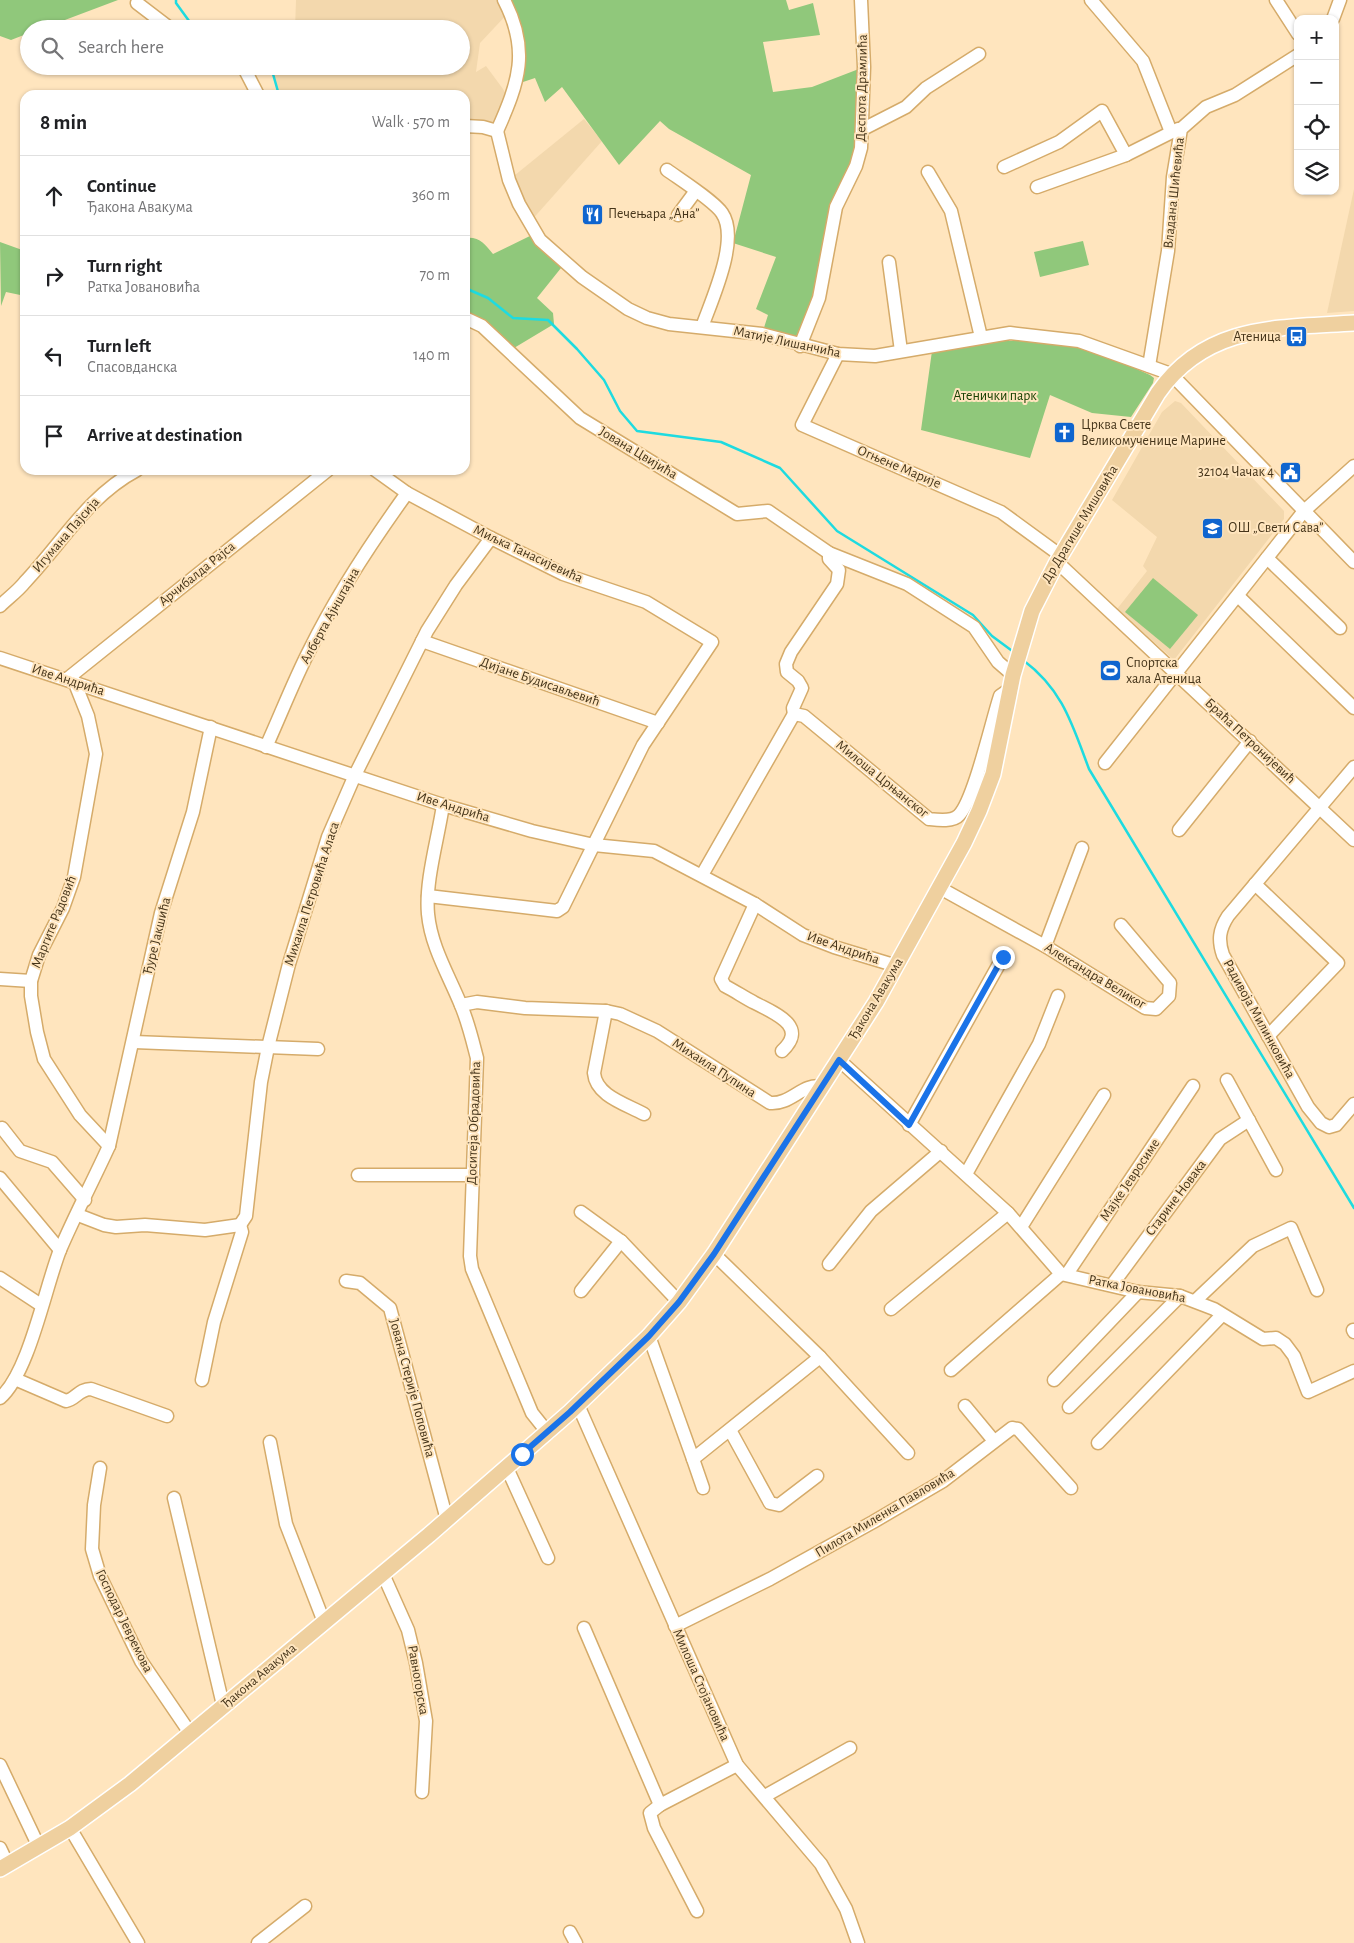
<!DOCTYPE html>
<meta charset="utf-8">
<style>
:root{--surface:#fff;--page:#f2f2f2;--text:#202124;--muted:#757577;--line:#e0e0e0}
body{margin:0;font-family:"Alegreya Sans",sans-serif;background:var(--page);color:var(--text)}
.controls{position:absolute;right:15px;top:15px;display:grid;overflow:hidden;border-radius:10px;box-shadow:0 1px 4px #0004}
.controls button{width:45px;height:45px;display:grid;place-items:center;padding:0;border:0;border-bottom:1px solid var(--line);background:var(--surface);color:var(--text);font:25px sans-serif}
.stop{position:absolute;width:15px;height:15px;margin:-11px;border:4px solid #1a73e8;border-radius:50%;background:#fff}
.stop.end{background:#1a73e8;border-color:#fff;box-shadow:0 1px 5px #0008}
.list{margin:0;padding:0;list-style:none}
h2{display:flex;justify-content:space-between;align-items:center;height:65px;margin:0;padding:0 20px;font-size:21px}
h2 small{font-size:16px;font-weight:400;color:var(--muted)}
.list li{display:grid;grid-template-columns:32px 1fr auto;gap:15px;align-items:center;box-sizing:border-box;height:80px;padding:0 20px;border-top:1px solid var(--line)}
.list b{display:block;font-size:19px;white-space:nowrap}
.list p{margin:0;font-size:16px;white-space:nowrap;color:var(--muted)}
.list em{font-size:16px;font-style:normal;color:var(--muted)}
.icon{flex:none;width:28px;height:28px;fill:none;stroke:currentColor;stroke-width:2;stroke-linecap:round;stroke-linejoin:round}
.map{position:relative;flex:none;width:1354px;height:1943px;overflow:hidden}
.search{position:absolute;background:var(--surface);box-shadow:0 1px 4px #0004;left:20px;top:20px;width:450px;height:55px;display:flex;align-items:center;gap:12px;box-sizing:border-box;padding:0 18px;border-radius:28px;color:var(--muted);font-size:19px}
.panel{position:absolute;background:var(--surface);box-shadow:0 1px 4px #0004;left:20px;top:90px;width:450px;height:385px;border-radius:15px}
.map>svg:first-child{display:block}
.built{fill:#f3d8ad}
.green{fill:#90c87b}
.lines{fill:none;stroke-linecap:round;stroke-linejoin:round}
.stream{stroke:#1edbe0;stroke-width:2.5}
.minor-casing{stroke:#d5ab6a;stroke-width:15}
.major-casing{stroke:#fff;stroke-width:18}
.minor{stroke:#fff;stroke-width:12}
.major{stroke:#efd09f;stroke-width:15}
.route{stroke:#1a73e8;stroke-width:6}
.labels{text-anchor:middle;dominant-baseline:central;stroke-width:4;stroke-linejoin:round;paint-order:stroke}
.street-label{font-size:14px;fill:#46351a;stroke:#ffe5be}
.poi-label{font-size:14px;fill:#46351a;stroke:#ffe5be;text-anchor:start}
.park-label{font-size:14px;fill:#1a4204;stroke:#ffe5be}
</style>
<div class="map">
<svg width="1354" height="1943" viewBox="0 0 1354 1943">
<rect width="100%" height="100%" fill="#ffe5be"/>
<g class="built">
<path d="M296,0H504L510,11L480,43L476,72L486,66L503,89L509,100L497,131L465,126V95H279L273,74L265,66H461V29H295Z"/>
<path d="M584,119L602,141L530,222L509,180Z"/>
<path d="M1354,189V311L1327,313Z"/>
<path d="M1175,401L1181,403L1284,511V519L1174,660L1117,609L1147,571L1143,566L1157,537L1112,500L1162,412Z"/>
</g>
<g class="green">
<path d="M0,0H118L41,29H29V33L11,40L0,36Z"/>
<path d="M507,0H786L789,10L813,3L820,35L763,42L773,92L812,87L864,67L863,129L836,207L800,346L762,334L768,315L756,309L776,257L733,243L751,175L669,129L660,121L619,165L562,87L545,102L535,78L514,85L517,74Z"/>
<path d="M536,233L565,263L537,298L553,313L554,324L509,351L465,318V238C479,236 485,244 493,254Z"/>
<path d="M1083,241L1089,265L1040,277L1034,252Z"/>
<path d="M0,242L25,251V296L6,292L1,306Z"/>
<path d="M1042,340L1088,347L1150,375L1154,378L1153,383L1131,417L1092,413L1050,395L1030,458L921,430L932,351L1004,341Z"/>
<path d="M1153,578L1198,615L1170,649L1125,612Z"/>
</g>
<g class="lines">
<g class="stream">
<path d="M176,0V3L192,25L232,29"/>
<path d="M265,66L273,74L279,95"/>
<path d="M465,288L488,298L513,318L548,320L577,349L604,380L620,411L637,431L721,442L780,468L837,531L973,615L992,636L1015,653"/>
<path d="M1023,660C1063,690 1072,724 1089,769L1354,1208"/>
</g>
<defs>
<g id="minor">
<path d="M1091,0L1143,61L1171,132"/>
<path d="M1276,0L1298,34"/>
<path d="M137,3L171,29"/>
<path d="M1333,19L1340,0"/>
<path d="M243,66L258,95"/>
<path d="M465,126L483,127L497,131"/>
<path d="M863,129L906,107L926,88L979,54"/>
<path d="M497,131L509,180L519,204L540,240L582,277L628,309L647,318L669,324L762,334L838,354L875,356L1010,333L1079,341L1171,374L1354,562"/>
<path d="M497,131C519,82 530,50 504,0"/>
<path d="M1004,167L1059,142L1102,111L1126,155"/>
<path d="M667,170C681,180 714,201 722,213C740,239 712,299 702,327"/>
<path d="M928,172L951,211L981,337"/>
<path d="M1037,187L1126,155L1178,129"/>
<path d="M678,215L695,192"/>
<path d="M889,262L901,351"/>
<path d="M465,318L482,326L580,418L737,514L768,511L829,553L907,584L974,627L998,662L1013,675"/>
<path d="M800,346L819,298L836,207L856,166L861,148L864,67L861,0"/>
<path d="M838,354L802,425L1001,512L1060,555"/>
<path d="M1149,366L1168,251L1173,177L1181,129L1206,107L1235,95L1298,55"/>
<path d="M375,470L407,493L491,538L563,574L646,602L712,642L643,745L563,907L557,911L428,896"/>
<path d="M1267,558L1340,628"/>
<path d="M1057,562L1354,840"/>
<path d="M1238,596L1354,708"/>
<path d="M0,606C8,598 18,591 25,582C62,543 88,496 137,470"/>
<path d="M422,641L658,723"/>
<path d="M0,658L443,805L532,831L594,845L654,851L755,904L803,935L834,947L897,966"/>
<path d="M67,679L328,470"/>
<path d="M794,714L804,716L929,819C938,820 953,822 959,815C974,800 992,720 1000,696L1010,689"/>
<path d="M794,714L793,708L802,688L798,681L787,672L786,664L791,652L837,584L839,570L829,559V553"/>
<path d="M266,747C281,714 294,680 310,649C337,594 371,543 407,493"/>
<path d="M1105,763L1304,511L1354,466"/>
<path d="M1354,767L1228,916C1219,930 1218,940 1223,955L1308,1107L1321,1123L1329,1127L1336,1125L1354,1104"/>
<path d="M443,805C438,839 425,881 428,914C431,946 448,974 460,1003C468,1021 472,1039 477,1058L470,1256L472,1269L532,1413L548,1433"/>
<path d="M1179,830L1250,741"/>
<path d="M702,875L794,714"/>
<path d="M1255,884L1338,963L1268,1036"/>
<path d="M940,888L1045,946L1145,1008L1156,1009L1169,996L1170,983L1121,925"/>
<path d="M755,904L721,979L725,986C735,991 745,998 755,1003C774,1013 809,1026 782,1051"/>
<path d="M1045,946L1082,848"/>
<path d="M0,979L31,981"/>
<path d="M461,1005L477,1002L525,1008L606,1011L620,1014L657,1031L770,1103C791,1105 803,1082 822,1087"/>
<path d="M606,1011L594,1073C596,1096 626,1104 644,1114"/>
<path d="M134,1042L318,1049"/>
<path d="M839,1060L1008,1213L1061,1274L1138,1292L1180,1296L1214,1309L1263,1339L1276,1338L1285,1344L1294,1356L1308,1392L1354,1371"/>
<path d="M1227,1080L1276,1170"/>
<path d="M909,1125L1003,957"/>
<path d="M2,1128L20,1151L52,1162L85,1200"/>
<path d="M109,1146L161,913L193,812L211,727"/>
<path d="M966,1174L1039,1044L1058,996"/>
<path d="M358,1175H473"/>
<path d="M0,1178L60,1250"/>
<path d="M581,1212L621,1241L679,1302"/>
<path d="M78,1215L104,1225L116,1227L145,1225L205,1230L240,1225"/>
<path d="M240,1225L246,1216L261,1082L268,1047L289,964L328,837L355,775L427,631L456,585L491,538"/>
<path d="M1021,1227L1104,1095"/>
<path d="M714,1254L820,1357L908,1453"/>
<path d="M829,1264L871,1211L941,1151"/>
<path d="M1067,1274L1193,1086"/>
<path d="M0,1278L41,1305"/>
<path d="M346,1281L360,1283L390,1308L447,1520"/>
<path d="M1112,1285L1220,1139L1249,1120"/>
<path d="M581,1291L621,1241"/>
<path d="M1195,1301L1253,1246L1291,1228L1317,1290"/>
<path d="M891,1309L1008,1213"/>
<path d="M1353,1330L1354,1332"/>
<path d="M649,1336L693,1459L820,1357"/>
<path d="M951,1370L1061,1274"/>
<path d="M15,1379L66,1401C76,1399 79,1389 91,1389L167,1416"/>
<path d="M202,1380L214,1322L242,1232L240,1225"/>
<path d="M1054,1380L1138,1292"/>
<path d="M0,1398C29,1373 45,1288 60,1250C75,1215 93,1181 109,1146L80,1115L44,1059L37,1032L31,996V981L39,955L63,908L74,877L96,754L88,716L74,681"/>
<path d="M578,1405L737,1765L821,1864L846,1909L858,1943"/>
<path d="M965,1406L994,1441"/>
<path d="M1069,1407L1180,1296"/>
<path d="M730,1430L770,1503L779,1505L817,1476"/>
<path d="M270,1442L286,1524L324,1622"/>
<path d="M1098,1443L1222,1315"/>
<path d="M693,1459L703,1488"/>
<path d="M100,1468L94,1505L92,1549L100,1576L141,1661L190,1733"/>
<path d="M507,1468L548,1558"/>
<path d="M174,1498L223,1705"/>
<path d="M383,1574L408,1630L416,1663L426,1721L422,1792"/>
<path d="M675,1626L770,1579L873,1522L943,1481L1012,1428L1018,1429L1071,1488"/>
<path d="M584,1628L660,1805"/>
<path d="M0,1765L39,1847"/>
<path d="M765,1796L850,1748"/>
<path d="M70,1828L138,1943"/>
<path d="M0,1848L8,1865"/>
<path d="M697,1911L654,1828L650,1813L660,1805L737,1765"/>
<path d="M570,1932L576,1943"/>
<path d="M258,1943L305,1906"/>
</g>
<path id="major" d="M0,1869L70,1828L130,1784L429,1535L570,1412L649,1336L679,1302L714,1254L876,1002L964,843L979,811L993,774L1013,675L1032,611L1057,562L1158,393C1206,324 1278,328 1354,323"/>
</defs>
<use href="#minor" class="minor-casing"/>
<use href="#major" class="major-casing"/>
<use href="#minor" class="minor"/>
<use href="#major" class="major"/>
</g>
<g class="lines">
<path class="route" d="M522,1454L570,1412L649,1336L679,1302L714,1254L839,1060L909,1125L1003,957"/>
</g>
<defs>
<symbol id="restaurant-square" viewBox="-11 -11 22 22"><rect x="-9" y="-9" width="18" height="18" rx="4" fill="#0f65cf" stroke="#ffe5be"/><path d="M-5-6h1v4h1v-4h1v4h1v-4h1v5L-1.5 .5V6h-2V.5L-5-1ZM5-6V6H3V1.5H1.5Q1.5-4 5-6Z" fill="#fff"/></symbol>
<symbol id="bus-square" viewBox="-11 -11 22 22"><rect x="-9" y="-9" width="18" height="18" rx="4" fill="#0f65cf" stroke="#ffe5be"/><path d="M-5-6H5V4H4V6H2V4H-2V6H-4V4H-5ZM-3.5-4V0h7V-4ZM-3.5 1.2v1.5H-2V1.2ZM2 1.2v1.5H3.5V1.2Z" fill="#fff"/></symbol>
<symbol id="church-square" viewBox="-11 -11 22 22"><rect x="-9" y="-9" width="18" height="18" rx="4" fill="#0f65cf" stroke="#ffe5be"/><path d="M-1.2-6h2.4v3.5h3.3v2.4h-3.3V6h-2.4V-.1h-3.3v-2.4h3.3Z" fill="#fff"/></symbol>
<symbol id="civic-square" viewBox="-11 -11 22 22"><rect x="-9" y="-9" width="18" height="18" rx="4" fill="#0f65cf" stroke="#ffe5be"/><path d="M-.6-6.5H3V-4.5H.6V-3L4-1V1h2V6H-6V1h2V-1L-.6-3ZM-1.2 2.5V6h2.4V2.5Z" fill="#fff"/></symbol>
<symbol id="school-square" viewBox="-11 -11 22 22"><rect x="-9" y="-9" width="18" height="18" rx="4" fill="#0f65cf" stroke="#ffe5be"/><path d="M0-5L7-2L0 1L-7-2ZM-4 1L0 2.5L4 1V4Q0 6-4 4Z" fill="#fff"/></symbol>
<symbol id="stadium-square" viewBox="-11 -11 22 22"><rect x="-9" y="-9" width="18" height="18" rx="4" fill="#0f65cf" stroke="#ffe5be"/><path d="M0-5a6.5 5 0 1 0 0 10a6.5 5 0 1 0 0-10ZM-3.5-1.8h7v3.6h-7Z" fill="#fff"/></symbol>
</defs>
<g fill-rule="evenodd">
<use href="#restaurant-square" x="580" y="202" width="25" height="25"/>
<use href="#bus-square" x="1284" y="324" width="25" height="25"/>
<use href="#church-square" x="1052" y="420" width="25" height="25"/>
<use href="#civic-square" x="1278" y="460" width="25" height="25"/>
<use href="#school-square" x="1200" y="516" width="25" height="25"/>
<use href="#stadium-square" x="1098" y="658" width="25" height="25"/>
</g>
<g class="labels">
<g class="street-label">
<text transform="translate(862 88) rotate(-89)">Деспота Драмлића</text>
<text transform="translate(1174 193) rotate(-84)">Владана Шићевића</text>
<text transform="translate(787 342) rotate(12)">Матије Лишанчића</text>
<text transform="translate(638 453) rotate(31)">Јована Цвијића</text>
<text transform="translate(899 467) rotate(23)">Огњене Марије</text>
<text transform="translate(1080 524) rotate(-59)">Др Драгише Мишовића</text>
<text transform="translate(66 535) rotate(-49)">Игумана Пајсија</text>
<text transform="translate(528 554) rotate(25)">Миљка Танасијевића</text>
<text transform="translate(197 574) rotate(-39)">Арчибалда Рајса</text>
<text transform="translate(330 616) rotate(-61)">Алберта Ајнштајна</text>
<text transform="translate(68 680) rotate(18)">Иве Андрића</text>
<text transform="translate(540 682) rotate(19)">Дијане Будисављевић</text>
<text transform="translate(1250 741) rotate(43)">Браћа Петронијевић</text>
<text transform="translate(882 779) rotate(39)">Милоша Црњанског</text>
<text transform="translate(453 807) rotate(17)">Иве Андрића</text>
<text transform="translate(312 894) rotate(-72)">Михаила Петровића Аласа</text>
<text transform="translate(54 922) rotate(-68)">Маргите Радовић</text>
<text transform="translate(157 936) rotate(-76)">Ђуре Јакшића</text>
<text transform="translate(843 948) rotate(19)">Иве Андрића</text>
<text transform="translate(1095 976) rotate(31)">Александра Великог</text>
<text transform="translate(876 999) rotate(-59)">Ђакона Авакума</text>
<text transform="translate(1259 1019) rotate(61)">Радивоја Милинковића</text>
<text transform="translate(714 1068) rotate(33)">Михаила Пупина</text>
<text transform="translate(474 1123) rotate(-88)">Доситеја Обрадовића</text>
<text transform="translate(1130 1180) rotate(-56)">Мајке Јевросиме</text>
<text transform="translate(1176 1198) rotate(-53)">Старине Новака</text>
<text transform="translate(1137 1289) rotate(11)">Ратка Јовановића</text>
<text transform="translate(412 1388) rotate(75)">Јована Стерије Поповића</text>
<text transform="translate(885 1513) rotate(-31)">Пилота Миленка Павловића</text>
<text transform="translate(124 1621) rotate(64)">Господар Јевремова</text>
<text transform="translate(259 1676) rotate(-40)">Ђакона Авакума</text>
<text transform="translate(418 1680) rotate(80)">Равногорска</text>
<text transform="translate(701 1685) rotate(66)">Милоша Стојановића</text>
</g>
<g class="poi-label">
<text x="608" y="214">Печењара „Ана”</text>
<text x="1281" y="337" text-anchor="end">Атеница</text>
<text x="1081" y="425">Црква Свете<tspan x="1081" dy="16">Великомученице Марине</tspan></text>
<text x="1274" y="472" text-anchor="end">32104 Чачак 4</text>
<text x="1228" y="528">ОШ „Свети Сава”</text>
<text x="1126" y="663">Спортска<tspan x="1126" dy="16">хала Атеница</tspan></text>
</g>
<g class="park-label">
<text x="995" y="396">Атенички парк</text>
</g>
</g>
</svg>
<div class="controls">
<button>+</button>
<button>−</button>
<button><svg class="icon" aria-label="locate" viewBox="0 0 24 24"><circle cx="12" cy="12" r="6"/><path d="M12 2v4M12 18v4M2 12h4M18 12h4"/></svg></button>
<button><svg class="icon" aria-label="layers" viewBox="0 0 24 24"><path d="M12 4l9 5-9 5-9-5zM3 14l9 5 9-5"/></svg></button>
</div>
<div class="stop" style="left:522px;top:1454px"></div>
<div class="stop end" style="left:1003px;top:957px"></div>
<div class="search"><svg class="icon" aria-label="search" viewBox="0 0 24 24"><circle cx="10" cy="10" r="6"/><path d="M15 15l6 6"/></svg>Search here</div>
<section class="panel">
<h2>8 min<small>Walk · 570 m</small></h2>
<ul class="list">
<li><svg class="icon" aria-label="ahead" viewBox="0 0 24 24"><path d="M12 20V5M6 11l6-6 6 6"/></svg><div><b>Continue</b><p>Ђакона Авакума</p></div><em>360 m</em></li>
<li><svg class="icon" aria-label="right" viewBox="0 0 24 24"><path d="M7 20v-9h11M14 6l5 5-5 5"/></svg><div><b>Turn right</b><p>Ратка Јовановића</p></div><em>70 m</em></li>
<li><svg class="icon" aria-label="left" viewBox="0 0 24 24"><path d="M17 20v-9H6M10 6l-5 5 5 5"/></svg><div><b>Turn left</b><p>Спасовданска</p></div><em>140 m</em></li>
<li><svg class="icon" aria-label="arrive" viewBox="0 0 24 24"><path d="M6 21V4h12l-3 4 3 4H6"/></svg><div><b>Arrive at destination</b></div></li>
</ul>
</section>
</div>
